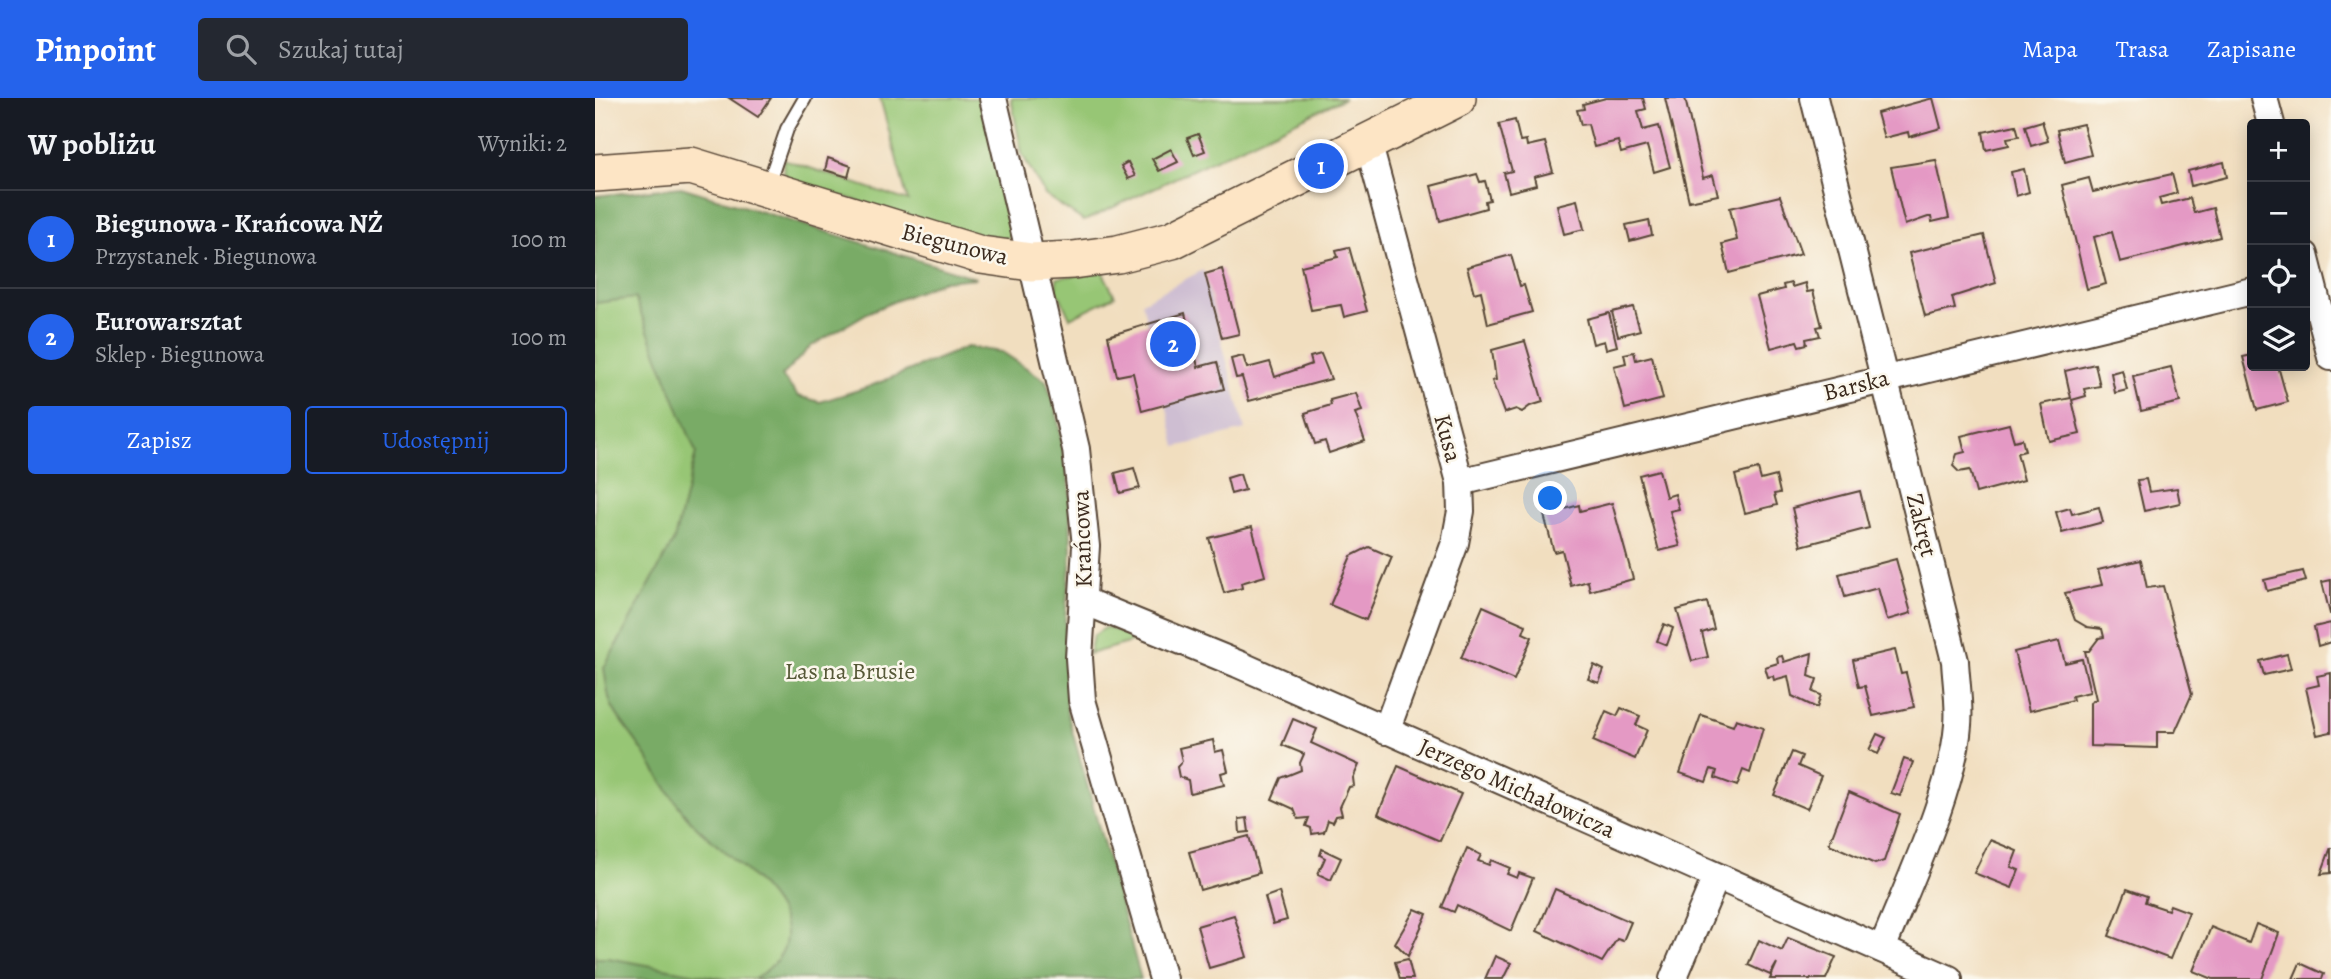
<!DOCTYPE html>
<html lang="pl">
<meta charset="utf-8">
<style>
:root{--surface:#171b24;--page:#242831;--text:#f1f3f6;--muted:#9ea1a6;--line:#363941;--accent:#2563eb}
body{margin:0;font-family:Alegreya,serif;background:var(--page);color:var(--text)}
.controls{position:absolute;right:21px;top:21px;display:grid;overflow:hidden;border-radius:7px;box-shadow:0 4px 18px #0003}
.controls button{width:63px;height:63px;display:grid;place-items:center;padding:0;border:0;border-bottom:2px solid var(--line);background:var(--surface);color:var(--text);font:35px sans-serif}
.you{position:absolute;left:956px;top:401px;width:24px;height:24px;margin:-18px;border:5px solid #fff;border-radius:50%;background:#1a73e8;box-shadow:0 0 0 10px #1a73e833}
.badge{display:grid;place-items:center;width:46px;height:46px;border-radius:50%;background:var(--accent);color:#fff;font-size:23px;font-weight:700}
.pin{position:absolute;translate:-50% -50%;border:4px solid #fff;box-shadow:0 2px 7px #0006}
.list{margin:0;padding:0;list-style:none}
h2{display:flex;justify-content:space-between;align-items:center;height:91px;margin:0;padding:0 28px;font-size:30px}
h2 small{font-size:23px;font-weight:400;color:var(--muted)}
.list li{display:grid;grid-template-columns:46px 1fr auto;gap:21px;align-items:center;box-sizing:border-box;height:98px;padding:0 28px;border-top:2px solid var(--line)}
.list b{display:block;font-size:26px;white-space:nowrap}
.list p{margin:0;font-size:23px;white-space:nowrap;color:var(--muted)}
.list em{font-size:23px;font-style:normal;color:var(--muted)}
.actions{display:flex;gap:14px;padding:21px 28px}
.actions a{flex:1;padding:16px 0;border:2px solid var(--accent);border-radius:7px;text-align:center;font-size:24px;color:var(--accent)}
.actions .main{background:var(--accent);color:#fff}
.icon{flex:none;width:38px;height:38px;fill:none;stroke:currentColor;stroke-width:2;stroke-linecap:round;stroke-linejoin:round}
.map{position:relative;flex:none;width:1736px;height:881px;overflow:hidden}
header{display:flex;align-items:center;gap:42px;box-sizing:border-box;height:98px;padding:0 35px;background:var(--accent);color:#fff}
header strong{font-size:33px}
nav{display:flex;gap:38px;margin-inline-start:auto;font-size:24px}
.search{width:490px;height:63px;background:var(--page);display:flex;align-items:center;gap:18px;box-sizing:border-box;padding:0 24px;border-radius:7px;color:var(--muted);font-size:26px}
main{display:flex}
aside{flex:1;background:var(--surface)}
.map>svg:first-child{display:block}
.industrial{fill:#cebed2}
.green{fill:#97c675;stroke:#69784a;stroke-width:2}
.forest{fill:#79ab66;stroke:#5a6a42;stroke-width:2}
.building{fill:#e499c4}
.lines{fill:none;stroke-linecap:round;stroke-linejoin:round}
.lane-casing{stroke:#564536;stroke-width:16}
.street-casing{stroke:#564536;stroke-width:30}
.secondary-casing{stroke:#564536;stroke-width:40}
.lane{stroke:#fff;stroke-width:12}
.street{stroke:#fff;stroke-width:26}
.secondary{stroke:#fde5c5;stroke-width:37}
.labels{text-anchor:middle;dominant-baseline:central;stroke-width:5;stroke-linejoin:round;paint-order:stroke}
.street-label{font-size:24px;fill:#3b2a1e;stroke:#fbf7ec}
.park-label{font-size:24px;fill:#575938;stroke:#fbf7ec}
</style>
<header>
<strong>Pinpoint</strong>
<div class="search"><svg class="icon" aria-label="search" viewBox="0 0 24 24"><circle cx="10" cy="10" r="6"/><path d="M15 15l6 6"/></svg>Szukaj tutaj</div>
<nav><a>Mapa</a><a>Trasa</a><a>Zapisane</a></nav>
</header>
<main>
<aside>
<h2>W pobliżu<small>Wyniki: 2</small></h2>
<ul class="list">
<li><span class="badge">1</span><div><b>Biegunowa - Krańcowa NŻ</b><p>Przystanek · Biegunowa</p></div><em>100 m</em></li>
<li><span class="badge">2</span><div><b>Eurowarsztat</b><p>Sklep · Biegunowa</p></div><em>100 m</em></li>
</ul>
<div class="actions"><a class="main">Zapisz</a><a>Udostępnij</a></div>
</aside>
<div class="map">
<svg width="1736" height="881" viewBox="0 0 1736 881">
<rect width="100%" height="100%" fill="#fbf7ec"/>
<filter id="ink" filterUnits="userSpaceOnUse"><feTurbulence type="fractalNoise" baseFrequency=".0143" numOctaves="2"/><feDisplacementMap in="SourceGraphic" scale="14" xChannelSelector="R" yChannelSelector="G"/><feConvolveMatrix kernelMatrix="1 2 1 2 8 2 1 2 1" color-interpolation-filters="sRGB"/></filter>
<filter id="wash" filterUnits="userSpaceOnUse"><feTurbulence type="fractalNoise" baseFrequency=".00686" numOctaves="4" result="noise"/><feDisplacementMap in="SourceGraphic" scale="28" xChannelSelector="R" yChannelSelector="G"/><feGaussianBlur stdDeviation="1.57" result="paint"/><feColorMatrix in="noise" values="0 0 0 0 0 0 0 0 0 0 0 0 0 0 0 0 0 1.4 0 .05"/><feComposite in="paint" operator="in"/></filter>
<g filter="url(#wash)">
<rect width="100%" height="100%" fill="#f1debf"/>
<path class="industrial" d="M608,172L650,332L581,349L547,204Z"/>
<g class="green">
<path d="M285,0H383L388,3L417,137L403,145L189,81L188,61L313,103Z"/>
<path d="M416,0H750L489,123L450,97L427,56Z"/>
<path d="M0,141L40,200L102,355L239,881H0Z"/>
<path d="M507,173L520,198L475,220L465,198L461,197L462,180Z"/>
<path d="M511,529L547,541L494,556L498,538Z"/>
</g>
<g class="forest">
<path d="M86,89L381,180L348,183L274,214L215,249L187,278L203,298L225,304L273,289L372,249L407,254L451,283L461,311L475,391L476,458L470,520L472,614L546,881H159C247,828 131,762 94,721C75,699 60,670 43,646C35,634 22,620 16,606C12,596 11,581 9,570L79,442L101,355L40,200L0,205V98Z"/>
<path d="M0,860H13L130,881H0Z"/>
</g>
<g id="blocks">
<g class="building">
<path d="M134,0H176L163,19Z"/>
<path d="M1011,0H1048L1051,11L1043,13L1048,32L1064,28L1075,69L1059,74L1052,48L1026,55L1023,43L999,49L993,26L986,27L982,12L989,11L988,6Z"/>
<path d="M1070,0H1090L1108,80L1118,77L1123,97L1094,103Z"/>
<path d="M1338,0L1346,30L1314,39L1313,34L1289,40L1282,15Z"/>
<path d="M920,22L925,43L931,42L932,48L950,44L958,74L939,79L941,87L914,94L909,75L917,73L904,26Z"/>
<path d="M1447,23L1453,43L1436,48L1430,28Z"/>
<path d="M1488,26L1496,57L1470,64L1462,32Z"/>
<path d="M1421,27L1424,38L1412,40L1414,47L1391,52L1388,34Z"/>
<path d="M603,36L610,53L599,57L592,40Z"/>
<path d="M576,51L583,64L564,73L557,61Z"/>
<path d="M233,60L256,68L253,79L230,72Z"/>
<path d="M1341,62L1354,120L1337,124L1336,119H1333L1310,127L1296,69Z"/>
<path d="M533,64L540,78L533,81L526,68Z"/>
<path d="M1629,64L1632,79L1596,88L1593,73Z"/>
<path d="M1429,71L1434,94L1421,98L1416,74Z"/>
<path d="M882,76L885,84L890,83L895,102L890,103L891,110L845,123L836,88Z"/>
<path d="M1577,76L1582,95L1564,100L1566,107L1595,100L1599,115L1618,110L1625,139L1525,164L1517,134L1499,139L1511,186L1492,191L1467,87L1494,80L1498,94Z"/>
<path d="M1185,98L1206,156L1134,175L1127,146L1142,142L1135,110Z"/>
<path d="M982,102L989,131L969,136L962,107Z"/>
<path d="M1054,122L1057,137L1035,143L1031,127Z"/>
<path d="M1389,137L1401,185L1357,199L1360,211L1330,218L1314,155Z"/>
<path d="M754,149L772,213L749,219L746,207L716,212L706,168L743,159L741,152Z"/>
<path d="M916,157L925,188L929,187L937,214L893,226L886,193L879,195L872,169Z"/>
<path d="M627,171L644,236L627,240L610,176Z"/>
<path d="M1196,185L1197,189L1210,185L1212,194L1218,193L1227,228L1222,229L1225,238L1211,241L1212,246L1204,248L1202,243L1176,250L1162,198L1189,191L1188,187Z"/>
<path d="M1038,209L1045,232L1023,238L1017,214Z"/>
<path d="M590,215L603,269L622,264L629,291L547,313L538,275L522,278L513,238Z"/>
<path d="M1014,215L1022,248L1011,251L1009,243L998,246L992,221Z"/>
<path d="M930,243L948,304L935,308L927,314L921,311L909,315L897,283L901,282L897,252Z"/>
<path d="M1039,254L1041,262L1057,258L1068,301L1030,311L1019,268L1031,265L1029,256Z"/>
<path d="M726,256L736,281L654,303L647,279L641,280L636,261L648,258L652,270L675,264L680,279L717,266L715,259Z"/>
<path d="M1657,257V268H1683L1693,304L1662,312L1648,259Z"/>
<path d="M1500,266L1505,288L1489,291L1491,298L1477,302L1485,336L1454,343L1446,306L1476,300L1470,273Z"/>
<path d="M1576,269L1585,304L1546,313L1538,278Z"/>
<path d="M1527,272L1532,292L1520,295L1516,275Z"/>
<path d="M761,295L767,313L760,315L770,343L734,355L730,343L720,346L710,315L736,307L735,302Z"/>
<path d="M1414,326L1419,343L1427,341L1430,353L1422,355L1429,382L1381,395L1375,372L1364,374L1358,368L1362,356L1370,354L1366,338Z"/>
<path d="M539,370L545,390L525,395L520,375Z"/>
<path d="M1163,371L1166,382L1181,378L1185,395L1179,396L1182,407L1150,415L1140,377Z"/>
<path d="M1064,372L1071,399L1080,396L1084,411L1075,413L1085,448L1064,453L1044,377Z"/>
<path d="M645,376L650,392L636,396L632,380Z"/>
<path d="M1551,381L1554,394L1582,390L1585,405L1549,413L1542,382Z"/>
<path d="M1265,393L1274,430L1206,448L1197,410Z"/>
<path d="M1017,405L1038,481L995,493L993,483L976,488L967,452L959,454L949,417L984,407L985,413Z"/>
<path d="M1504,409L1508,424L1467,435L1461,414L1475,410L1477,416Z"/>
<path d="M657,429L670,478L646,485L647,490L629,495L614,440Z"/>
<path d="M774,449L797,459L771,522L735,507L756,458Z"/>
<path d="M1301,461L1316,515L1292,522L1283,490L1250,499L1244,476Z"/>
<path d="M1546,462L1552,490L1568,488L1597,596L1580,634H1562V650L1495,648V605L1501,601L1490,553H1494L1504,540L1509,539L1507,531L1492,529L1480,522L1470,495L1507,487L1503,472Z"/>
<path d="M1708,473L1711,483L1672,493L1669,482Z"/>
<path d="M1736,482V516H1735L1727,484Z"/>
<path d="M1112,504L1119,531L1107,535L1113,559L1097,563L1082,512Z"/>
<path d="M888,508L931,527L928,535L937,539L919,582L866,560Z"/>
<path d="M1736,525V544L1723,548L1719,529Z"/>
<path d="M1069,526L1078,530L1072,547L1062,543Z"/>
<path d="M1464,543L1470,565L1487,561L1495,594L1477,598L1478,602L1434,613L1419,554Z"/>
<path d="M1300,552L1306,576L1311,575L1319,609L1278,618L1270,588L1264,589L1258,562Z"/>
<path d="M1217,555L1214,578L1222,581L1218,594L1226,597L1222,610L1197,598L1193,578L1179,582L1178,578L1173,579L1170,569L1183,565L1182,559L1187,558L1189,564Z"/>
<path d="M1692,556L1696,571L1669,577L1665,563Z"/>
<path d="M999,567L1009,572L1004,585L993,581Z"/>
<path d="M1736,575V634L1722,637L1711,590L1724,587L1722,578Z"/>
<path d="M1026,610L1045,618L1041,627L1052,632L1040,661L998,643L1011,613L1022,618Z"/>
<path d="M1106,617L1138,628L1141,621L1168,630L1155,675L1148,672L1142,688L1120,680L1122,673L1116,671L1111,684L1085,675Z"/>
<path d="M698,621L722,631L716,645L764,667L758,680L759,688L754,689L745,709L747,717L741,718L738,724L733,722L729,734L717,736L716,730L711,728L714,720L703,721L699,711L677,701L686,680L706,672L705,665L709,656L687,647Z"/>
<path d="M1282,636L1291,640L1283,656L1274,652Z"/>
<path d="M618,642L620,654L628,652L633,673L626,675L629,687L595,695L593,682L584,679L582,669L587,663L584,650Z"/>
<path d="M1197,654L1207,658L1203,668L1226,678L1212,711L1179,697Z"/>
<path d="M1309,661L1318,664L1305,698L1296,695Z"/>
<path d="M803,668L866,696L845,743L783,716Z"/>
<path d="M1254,694L1305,716L1289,763L1280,766L1234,746Z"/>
<path d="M652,720L654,734L645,735L644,721Z"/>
<path d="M654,738L664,775L605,792L594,754Z"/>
<path d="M1395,742L1422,753L1416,769L1424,772L1417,790L1379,775Z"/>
<path d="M872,750L886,757L883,763L894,767L896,762L915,770L912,776L922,780L924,775L938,780L916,833L862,807L859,814L847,809Z"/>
<path d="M1736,750V775L1726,776L1736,749Z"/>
<path d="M727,751L746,760L736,782L723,776L730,760L725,757Z"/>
<path d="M960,791L1036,824L1028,843L1022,841L1007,864L942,833Z"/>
<path d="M1532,791L1552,798L1550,804L1561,808L1573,812L1575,807L1594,814L1575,861L1514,838Z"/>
<path d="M684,794L692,822L678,826L670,799Z"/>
<path d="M820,811L832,816L813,858L800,845Z"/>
<path d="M639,817L652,859L614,870L602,828Z"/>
<path d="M1661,826L1684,835L1667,881H1618L1598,873L1616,829L1654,845Z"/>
<path d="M1193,840L1241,859L1231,881H1175L1182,865L1175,877L1153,867L1164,842L1187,853Z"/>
<path d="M900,858L916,865L908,881H890Z"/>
<path d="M813,861L818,881H805L800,864Z"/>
<path d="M1705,865L1729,876L1727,881H1698Z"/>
</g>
</g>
</g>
<g filter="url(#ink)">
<use href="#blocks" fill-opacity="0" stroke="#564536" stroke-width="2"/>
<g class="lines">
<defs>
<path id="lane" d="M172,90L192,31L210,0"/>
<g id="street">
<path d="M398,0L481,351L491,448L484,560L487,602L568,881"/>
<path d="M1219,0L1360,563C1361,584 1365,606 1363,627C1358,693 1312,788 1287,851"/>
<path d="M1669,0L1676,26"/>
<path d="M773,44L865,384L866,413L860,445L791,633"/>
<path d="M1710,157L1736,259"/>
<path d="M865,384L1657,193"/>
<path d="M489,503L643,566L1354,881"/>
<path d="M1078,881L1121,779"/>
</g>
<path id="secondary" d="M0,75L96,68L386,157L436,164L478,162L523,156L577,142L862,0"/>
</defs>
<use href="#lane" class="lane-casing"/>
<use href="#street" class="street-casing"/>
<use href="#secondary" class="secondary-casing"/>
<use href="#lane" class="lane"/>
<use href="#street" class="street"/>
<use href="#secondary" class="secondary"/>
</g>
</g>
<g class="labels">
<g class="street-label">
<text transform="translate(360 146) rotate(14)">Biegunowa</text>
<text transform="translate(1261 287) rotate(-14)">Barska</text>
<text transform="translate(853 340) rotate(75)">Kusa</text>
<text transform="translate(1327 427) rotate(76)">Zakręt</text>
<text transform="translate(487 441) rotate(-92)">Krańcowa</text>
<text transform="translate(922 690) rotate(24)">Jerzego Michałowicza</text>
</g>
<g class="park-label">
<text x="255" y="573">Las na Brusie</text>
</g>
</g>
</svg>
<div class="controls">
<button>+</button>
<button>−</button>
<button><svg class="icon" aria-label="locate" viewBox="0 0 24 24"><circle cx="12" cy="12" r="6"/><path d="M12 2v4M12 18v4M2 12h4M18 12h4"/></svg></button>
<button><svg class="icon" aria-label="layers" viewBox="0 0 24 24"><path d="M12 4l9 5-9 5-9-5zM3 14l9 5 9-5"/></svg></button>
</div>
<div class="you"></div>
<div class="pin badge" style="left:726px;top:68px">1</div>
<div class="pin badge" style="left:578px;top:246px">2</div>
</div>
</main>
